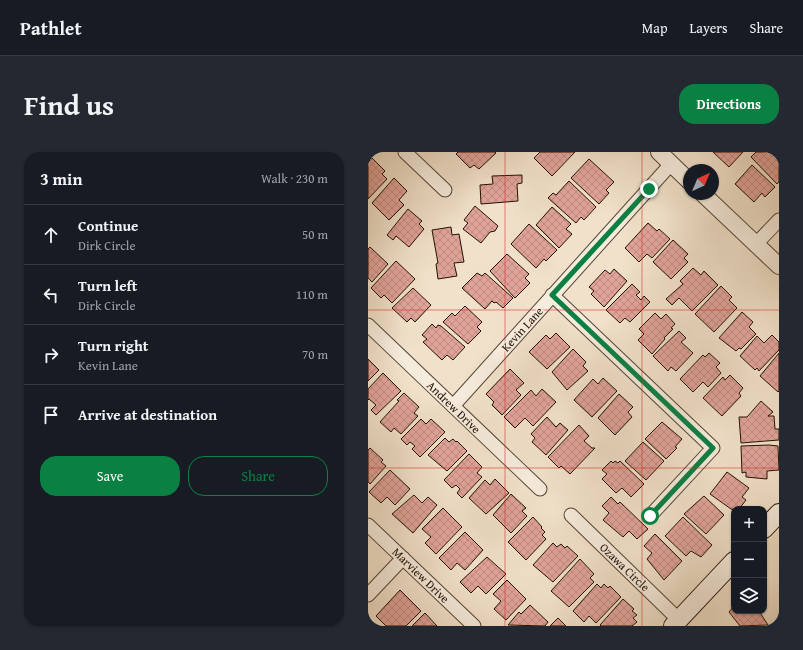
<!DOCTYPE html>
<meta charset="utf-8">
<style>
:root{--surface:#171b24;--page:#242831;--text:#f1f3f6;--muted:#9ea1a6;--line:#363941;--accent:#0b8043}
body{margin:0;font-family:"Gentium Book Plus",serif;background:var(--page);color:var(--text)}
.controls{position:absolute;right:12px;bottom:12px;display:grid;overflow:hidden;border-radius:8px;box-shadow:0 1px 3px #0004}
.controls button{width:36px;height:36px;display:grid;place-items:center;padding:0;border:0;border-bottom:1px solid var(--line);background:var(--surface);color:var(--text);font:20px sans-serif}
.compass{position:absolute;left:315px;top:12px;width:36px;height:36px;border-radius:50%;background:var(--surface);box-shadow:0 1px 3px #0004;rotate:44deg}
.stop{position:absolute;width:12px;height:12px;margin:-9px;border:3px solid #0b8043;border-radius:50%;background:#fff}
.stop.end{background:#0b8043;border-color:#fff;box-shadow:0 1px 4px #0008}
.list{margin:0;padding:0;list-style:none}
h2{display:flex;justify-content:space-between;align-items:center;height:52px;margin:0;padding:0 16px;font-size:17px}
h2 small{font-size:13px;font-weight:400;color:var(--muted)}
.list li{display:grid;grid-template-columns:26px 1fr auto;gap:12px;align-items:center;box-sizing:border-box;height:60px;padding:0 16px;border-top:1px solid var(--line)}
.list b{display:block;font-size:15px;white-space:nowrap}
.list p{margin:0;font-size:13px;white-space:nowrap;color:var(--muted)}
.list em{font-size:13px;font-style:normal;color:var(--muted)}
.actions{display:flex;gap:8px;padding:12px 16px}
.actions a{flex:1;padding:9px 0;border:1px solid var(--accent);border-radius:16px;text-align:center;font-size:14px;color:var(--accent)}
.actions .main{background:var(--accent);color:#fff}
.icon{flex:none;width:22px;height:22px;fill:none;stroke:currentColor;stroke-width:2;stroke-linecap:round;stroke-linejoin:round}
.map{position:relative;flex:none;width:411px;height:474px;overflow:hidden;border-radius:16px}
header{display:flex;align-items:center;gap:24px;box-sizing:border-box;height:56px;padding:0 20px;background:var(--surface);border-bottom:1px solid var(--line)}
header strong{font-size:19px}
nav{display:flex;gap:22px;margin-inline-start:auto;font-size:14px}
.intro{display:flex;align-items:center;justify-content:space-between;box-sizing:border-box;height:96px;padding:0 24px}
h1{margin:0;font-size:28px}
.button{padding:10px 18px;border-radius:16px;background:var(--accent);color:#fff;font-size:14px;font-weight:700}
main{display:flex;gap:24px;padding:0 24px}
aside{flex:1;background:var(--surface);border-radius:16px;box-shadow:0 1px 3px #0004}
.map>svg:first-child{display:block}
.building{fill:url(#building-cross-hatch);stroke:#231105}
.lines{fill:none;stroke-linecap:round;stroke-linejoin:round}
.minor-casing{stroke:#564536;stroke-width:15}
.tertiary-casing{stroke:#564536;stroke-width:18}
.secondary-casing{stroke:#231105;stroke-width:20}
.minor{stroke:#f6ecdd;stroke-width:13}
.tertiary{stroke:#f6ecdd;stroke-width:16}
.secondary{stroke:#f6ecdd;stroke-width:18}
.route{stroke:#0b8043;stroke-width:5}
.grid{fill:none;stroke:#d62828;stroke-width:1;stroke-opacity:0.55}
.labels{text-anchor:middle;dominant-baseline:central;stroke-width:3;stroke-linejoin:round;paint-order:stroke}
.street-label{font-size:12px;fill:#231105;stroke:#f6ecdd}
</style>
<header>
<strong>Pathlet</strong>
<nav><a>Map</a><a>Layers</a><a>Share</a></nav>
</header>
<div class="intro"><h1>Find us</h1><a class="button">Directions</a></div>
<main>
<aside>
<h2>3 min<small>Walk · 230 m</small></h2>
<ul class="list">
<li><svg class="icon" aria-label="ahead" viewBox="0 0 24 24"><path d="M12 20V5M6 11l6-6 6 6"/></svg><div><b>Continue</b><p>Dirk Circle</p></div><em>50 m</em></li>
<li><svg class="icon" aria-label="left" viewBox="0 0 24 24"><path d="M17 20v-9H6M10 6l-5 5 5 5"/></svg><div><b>Turn left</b><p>Dirk Circle</p></div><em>110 m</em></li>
<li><svg class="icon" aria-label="right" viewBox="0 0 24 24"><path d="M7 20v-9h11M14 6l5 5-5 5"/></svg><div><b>Turn right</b><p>Kevin Lane</p></div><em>70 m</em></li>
<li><svg class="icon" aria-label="arrive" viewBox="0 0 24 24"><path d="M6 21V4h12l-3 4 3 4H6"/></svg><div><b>Arrive at destination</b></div></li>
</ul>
<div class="actions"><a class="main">Save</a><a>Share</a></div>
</aside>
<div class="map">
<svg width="411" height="474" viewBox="0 0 411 474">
<defs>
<pattern id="building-cross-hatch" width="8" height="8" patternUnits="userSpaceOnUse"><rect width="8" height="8" fill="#e0a399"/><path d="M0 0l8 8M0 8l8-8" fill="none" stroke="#c08b82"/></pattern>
</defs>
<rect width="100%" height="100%" fill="#f1e1ca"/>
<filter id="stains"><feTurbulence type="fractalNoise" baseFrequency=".005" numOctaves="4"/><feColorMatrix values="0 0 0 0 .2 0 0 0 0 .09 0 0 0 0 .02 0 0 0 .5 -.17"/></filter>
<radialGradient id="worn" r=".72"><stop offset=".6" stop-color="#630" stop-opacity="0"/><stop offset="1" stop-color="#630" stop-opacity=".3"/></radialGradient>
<g class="building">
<path d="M90,0H127L128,1L111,17L106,13L102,16L88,2Z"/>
<path d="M172,0H207L184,24L166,6Z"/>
<path d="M345,0H375L361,15Z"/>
<path d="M388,0H411V30L409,32L383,5Z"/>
<path d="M4,6L17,19L14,22L19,27L0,47V11Z"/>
<path d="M221,7L246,30L238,38L241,41L231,52L203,26Z"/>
<path d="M384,13L407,35L397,45L394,41L386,50L367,32Z"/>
<path d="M154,23V31L149,32L150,49L113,52L112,33L125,32L124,24Z"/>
<path d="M26,26L39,39L31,48L36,53L21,68L4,51Z"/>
<path d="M201,29L228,55L216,68L213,65L208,71L180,46L185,41L188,43Z"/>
<path d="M107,54L130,74L127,79L122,80L113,91L95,77L100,71L96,68Z"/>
<path d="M184,55L203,72L198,77L204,82L191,96L168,73Z"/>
<path d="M40,57L54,69L51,72L56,77L41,95L28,84L25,88L19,83Z"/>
<path d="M280,71L289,79L291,77L302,87L284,106L279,102L271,110L257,96Z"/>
<path d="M161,72L189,98L178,109L176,107L168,116L143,92Z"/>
<path d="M83,75L84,83L91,82L96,110L86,111L89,124L70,127L68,112L70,111L64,78Z"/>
<path d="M305,88L320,102L316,106L320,110L303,127L285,110Z"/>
<path d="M2,95L20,112L4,130L0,126V97Z"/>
<path d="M139,102L161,122L157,126L162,131L147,146L122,119Z"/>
<path d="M28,109L47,127L24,151L16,143L13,146L3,136Z"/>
<path d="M325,116L333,123L336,119L350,133L324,159L311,146L304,153L298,147L315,132L312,129Z"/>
<path d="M246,117L259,129L236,155L223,142L226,139L221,135L237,118L242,122Z"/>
<path d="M109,121L114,124L117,121L145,146L135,156L128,150L126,151L124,149L117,157L94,136Z"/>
<path d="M264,132L272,140L268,143L273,148L276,144L282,150L262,170L257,166L252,171L238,158Z"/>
<path d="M353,134L364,145L361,148L369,156L346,180L327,162Z"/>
<path d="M45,136L63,153L47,170L43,166L39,170L24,156Z"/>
<path d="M97,154L114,170L109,175L113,179L100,192L75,170L84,161L87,164Z"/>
<path d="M374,160L385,170L381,175L388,182L373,197L371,196L368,199L351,186Z"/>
<path d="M287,161L293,167L298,162L307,172L303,176L305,177L296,186L297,187L284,202L270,188L276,182L271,177Z"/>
<path d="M64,172L68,176L70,173L73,174L97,195L85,208L79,203L74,208L55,190L59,187L54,183Z"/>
<path d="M311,179L318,186L313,190L325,201L308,219L303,215L300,219L285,204Z"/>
<path d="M188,181L202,195L179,217L161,200L178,183L182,187Z"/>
<path d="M404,183L411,190V198L391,219L389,216L387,218L372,204L389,184L396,191Z"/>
<path d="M205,197L218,210L215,214L220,219L199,238L184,220Z"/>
<path d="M341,201L352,211L348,215L353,221L340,235L335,230L325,240L312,227L335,203L337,205Z"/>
<path d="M411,201V239L410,240L392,224Z"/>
<path d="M0,207L11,218L0,229Z"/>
<path d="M142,217L156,231L148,238L153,243L134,263L124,253L126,250L118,242Z"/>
<path d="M15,221L33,239L8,263L3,258L8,253L1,247L0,248V237Z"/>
<path d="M362,223L375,236L371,241L373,244L354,264L335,246L355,225L357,228Z"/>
<path d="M235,226L249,239L224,265L206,248L225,227L230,232Z"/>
<path d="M174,237L188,250L165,274L157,266L147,276L136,265L163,238L168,244Z"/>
<path d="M36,241L51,255L46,261L50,264L33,282L26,276L23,280L12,270L31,249L29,248Z"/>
<path d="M251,242L265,255L260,260L264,265L247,283L230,266Z"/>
<path d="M393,249L405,260L400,264H406L407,277H411V288L373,291L371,265H379Z"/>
<path d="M179,265L188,275L192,271L200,278L178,303L164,290L167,286L163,282Z"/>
<path d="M53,267L58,272L63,267L77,280L52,305L44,297L47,294L42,290L39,293L33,287Z"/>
<path d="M294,270L314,287L307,295L309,296L298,307L277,287Z"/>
<path d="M211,273L221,284L216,289L224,296H227L202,322L193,314L191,316L180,305Z"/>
<path d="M77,286L81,290L85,287L88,290L89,289L99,299L79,319L60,303Z"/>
<path d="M275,290L296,309L278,328L257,309Z"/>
<path d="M401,293L410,294L411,318L399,319V327L378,325V320L374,321L373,294Z"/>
<path d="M2,296L15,308L13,310L18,314L2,332L0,330V298Z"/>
<path d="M101,302L114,315L109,321L114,325L94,346L89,341L92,337L88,333L84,336L76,328Z"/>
<path d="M243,309L245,311L247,309L250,311L252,309L276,332L263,345L254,336L248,341L234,327L239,322L234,318Z"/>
<path d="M22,318L42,337L27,353L19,345L13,351L1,340Z"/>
<path d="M359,320L381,336L374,345L378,348L371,357L366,358L363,357L342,342Z"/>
<path d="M127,327L141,341L118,362L101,346L117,328L122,333Z"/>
<path d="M143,342L158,356L154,359L159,364L143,381L125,363Z"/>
<path d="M46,343L54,351L60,345L69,353L45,381L24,362Z"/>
<path d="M336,344L356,363L338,382L316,362Z"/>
<path d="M243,345L250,352L252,350L280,377L269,387L261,379L255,385L235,368L241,361L234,354Z"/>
<path d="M75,356L94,375L68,402L57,391L63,385L54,377Z"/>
<path d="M165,365L174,375L173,376L177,380L174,383L178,387L158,408L140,390Z"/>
<path d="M315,365L344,393L333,405L323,399L318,404L297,384Z"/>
<path d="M97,380L115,398L97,418L89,411L83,418L71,406Z"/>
<path d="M287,382L314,409L296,428L279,407L284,401L276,394Z"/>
<path d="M185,391L189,395L193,392L197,396L199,394L210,404L185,430L165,413Z"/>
<path d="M119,405L138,422L118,442L110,434L103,441L92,430Z"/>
<path d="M212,407L226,422L222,426L226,430L201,455L183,439Z"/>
<path d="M139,428L158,447L138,468L126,457L133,449L125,442Z"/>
<path d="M229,432L233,436L236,432L240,436L242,434L253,445L228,471L221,464L216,470L205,459Z"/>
<path d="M32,438L53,459L38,474H18L8,464Z"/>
<path d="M255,447L266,457L264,459L269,463L265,466L269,470L264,474H233L232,473Z"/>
<path d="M162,453L180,470L177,474L140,473L151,460L153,462Z"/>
<path d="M366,454V459H391L400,473L372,474L361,460Z"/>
<path d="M57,461L69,474H44Z"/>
<path d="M190,466L198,474H182Z"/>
</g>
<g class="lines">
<defs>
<g id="minor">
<path d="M37,0L77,38"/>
<path d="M388,92L411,68"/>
<path d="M184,143L345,296L282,364"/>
<path d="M0,173L172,337"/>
<path d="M85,254L303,12"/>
<path d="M203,363L311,468"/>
<path d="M0,373L106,474"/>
<path d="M0,443L35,406"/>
</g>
<g id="tertiary">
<path d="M291,0L321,29"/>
<path d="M335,42L411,114"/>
</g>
<g id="secondary">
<path d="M396,377L411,361"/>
<path d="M305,474L366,409"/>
</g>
</defs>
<use href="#minor" class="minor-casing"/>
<use href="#tertiary" class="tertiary-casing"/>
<use href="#secondary" class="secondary-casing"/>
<use href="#minor" class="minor"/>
<use href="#tertiary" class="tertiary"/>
<use href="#secondary" class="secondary"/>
</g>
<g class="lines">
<path class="route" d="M281,37L184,143L345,296L282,364"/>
</g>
<path class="grid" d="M137,0V474M274,0V474M0,158H411M0,316H411"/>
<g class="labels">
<g class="street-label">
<text transform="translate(154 177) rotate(-48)">Kevin Lane</text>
<text transform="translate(86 255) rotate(44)">Andrew Drive</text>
<text transform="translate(257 415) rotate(44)">Ozawa Circle</text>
<text transform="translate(53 423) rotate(44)">Marview Drive</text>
</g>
</g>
<rect width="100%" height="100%" filter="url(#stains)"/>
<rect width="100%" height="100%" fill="url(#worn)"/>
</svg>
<div class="controls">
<button>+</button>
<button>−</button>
<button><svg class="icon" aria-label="layers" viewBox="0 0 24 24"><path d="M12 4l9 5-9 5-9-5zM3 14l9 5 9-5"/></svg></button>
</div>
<svg class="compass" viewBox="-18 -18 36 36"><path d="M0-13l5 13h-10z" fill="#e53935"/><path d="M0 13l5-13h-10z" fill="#9ea1a6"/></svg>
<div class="stop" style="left:282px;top:364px"></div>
<div class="stop end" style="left:281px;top:37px"></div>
</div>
</main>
